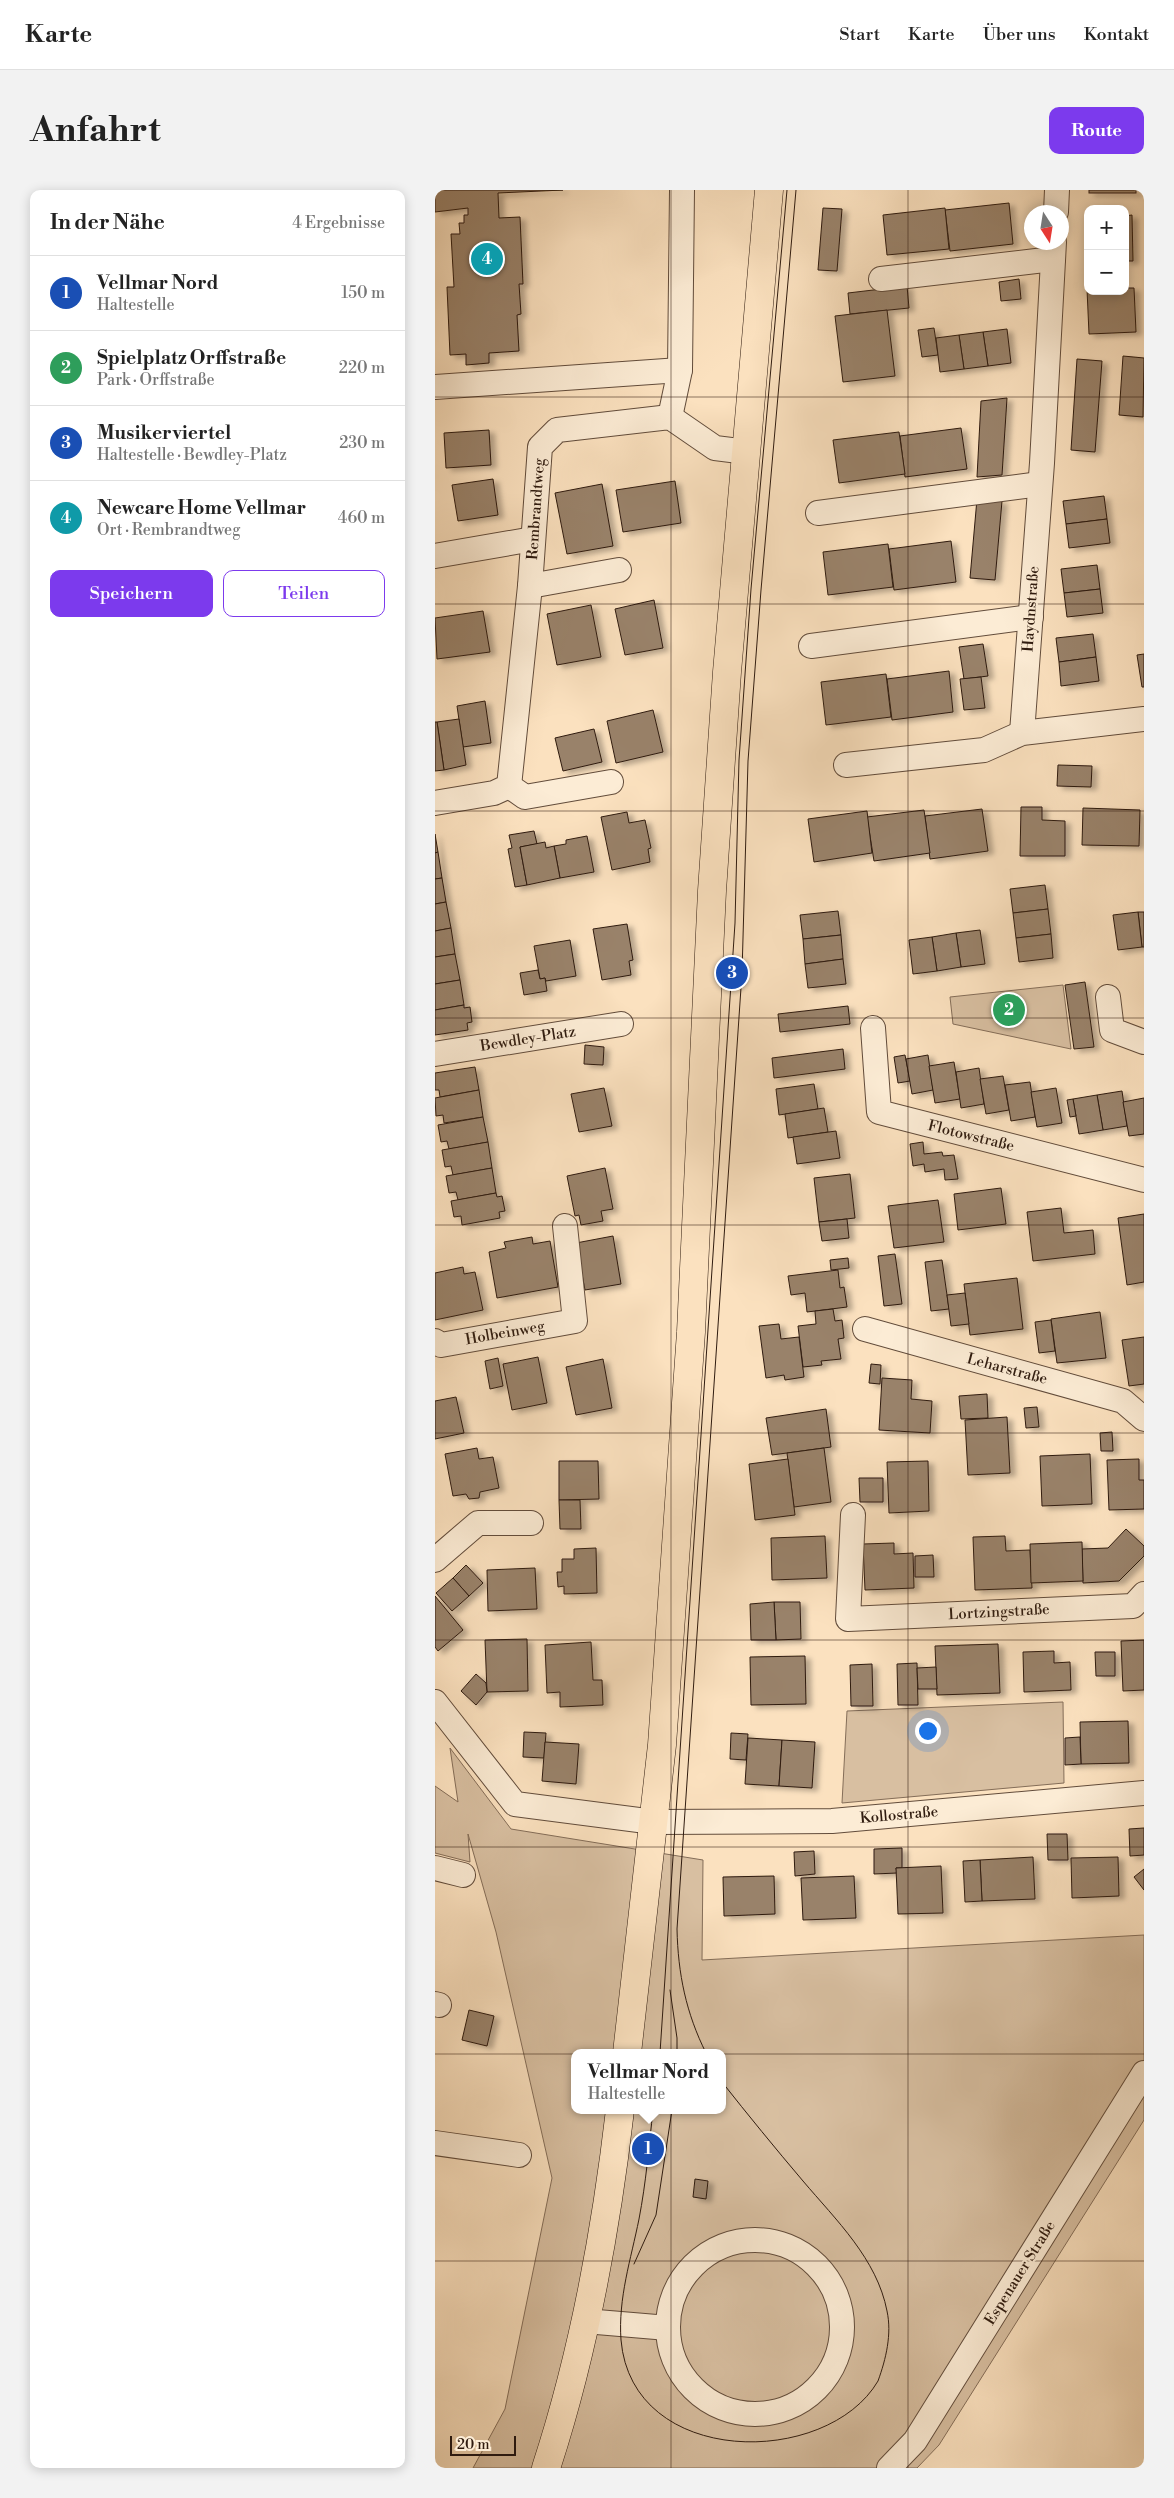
<!DOCTYPE html>
<html lang="de">
<meta charset="utf-8">
<style>
:root{--surface:#fff;--page:#f2f2f2;--text:#222;--muted:#767676;--line:#e0e0e0;--accent:#7c3aed}
body{margin:0;font-family:"Libre Bodoni",serif;background:var(--page);color:var(--text)}
.controls{position:absolute;right:15px;top:15px;display:grid;overflow:hidden;border-radius:10px;box-shadow:0 2px 12px #0003}
.controls button{width:45px;height:45px;display:grid;place-items:center;padding:0;border:0;border-bottom:1px solid var(--line);background:var(--surface);color:var(--text);font:25px sans-serif}
.compass{position:absolute;left:589px;top:15px;width:45px;height:45px;border-radius:50%;background:var(--surface);box-shadow:0 2px 12px #0003;rotate:168deg}
.scale{position:absolute;left:15px;bottom:12px;width:66px;box-sizing:border-box;padding-left:5px;border:2px solid #2f1b0f;border-top:0;font-size:14px;line-height:18px;white-space:nowrap;color:#2f1b0f;-webkit-text-stroke:4px #fcecd5;paint-order:stroke}
.you{position:absolute;left:492px;top:1540px;width:18px;height:18px;margin:-12px;border:4px solid #fff;border-radius:50%;background:#1a73e8;box-shadow:0 0 0 8px #1a73e833}
.badge{display:grid;place-items:center;width:32px;height:32px;border-radius:50%;background:var(--accent);color:#fff;font-size:16px;font-weight:700}
.pin{position:absolute;translate:-50% -50%;border:2px solid #fff;box-shadow:0 1px 5px #0006}
.popup{position:absolute;left:136px;top:1859px;width:155px;height:65px;box-sizing:border-box;display:grid;place-content:center;border-radius:10px;background:var(--surface);filter:drop-shadow(0 1px 4px #0005);font-size:16px;white-space:nowrap;color:var(--muted)}
.popup b{font-size:19px;color:var(--text)}
.popup::after{content:'';position:absolute;left:50%;top:100%;margin-left:-10px;border:10px solid transparent;border-top-color:var(--surface)}
.list{margin:0;padding:0;list-style:none}
h2{display:flex;justify-content:space-between;align-items:center;height:65px;margin:0;padding:0 20px;font-size:21px}
h2 small{font-size:16px;font-weight:400;color:var(--muted)}
.list li{display:grid;grid-template-columns:32px 1fr auto;gap:15px;align-items:center;box-sizing:border-box;height:75px;padding:0 20px;border-top:1px solid var(--line)}
.list b{display:block;font-size:19px;white-space:nowrap}
.list p{margin:0;font-size:16px;white-space:nowrap;color:var(--muted)}
.list em{font-size:16px;font-style:normal;color:var(--muted)}
.actions{display:flex;gap:10px;padding:15px 20px}
.actions a{flex:1;padding:11px 0;border:1px solid var(--accent);border-radius:10px;text-align:center;font-size:18px;color:var(--accent)}
.actions .main{background:var(--accent);color:#fff}
.map{position:relative;flex:none;width:709px;height:2278px;overflow:hidden;border-radius:10px}
header{display:flex;align-items:center;gap:30px;box-sizing:border-box;height:70px;padding:0 25px;background:var(--surface);border-bottom:1px solid var(--line)}
header strong{font-size:24px}
nav{display:flex;gap:28px;margin-inline-start:auto;font-size:18px}
.intro{display:flex;align-items:center;justify-content:space-between;box-sizing:border-box;height:120px;padding:0 30px}
h1{margin:0;font-size:35px}
.button{padding:12px 22px;border-radius:10px;background:var(--accent);color:#fff;font-size:18px;font-weight:700}
main{display:flex;gap:30px;padding:0 30px}
aside{flex:1;background:var(--surface);border-radius:10px;box-shadow:0 2px 12px #0003}
.map>svg:first-child{display:block}
.green{fill:#d8bfa1;stroke:#846d58;fill-rule:evenodd}
.building{fill:#99826b;stroke:#2f1b0f;filter:url(#shadow)}
.lines{fill:none;stroke-linecap:round;stroke-linejoin:round}
.minor-casing{stroke:#624c3b;stroke-width:26}
.major-casing{stroke:#2f1b0f;stroke-width:29}
.minor{stroke:#fcecd5;stroke-width:24}
.major{stroke:#fbe1bf;stroke-width:28}
.tram{stroke:#2f1b0f;stroke-width:1}
.grid{fill:none;stroke:#2f1b0f;stroke-width:1;stroke-opacity:0.55}
.labels{text-anchor:middle;dominant-baseline:central;stroke-width:4;stroke-linejoin:round;paint-order:stroke}
.street-label{font-size:15px;fill:#2f1b0f;stroke:#fcecd5}
</style>
<header>
<strong>Karte</strong>
<nav><a>Start</a><a>Karte</a><a>Über uns</a><a>Kontakt</a></nav>
</header>
<div class="intro"><h1>Anfahrt</h1><a class="button">Route</a></div>
<main>
<aside>
<h2>In der Nähe<small>4 Ergebnisse</small></h2>
<ul class="list">
<li><span class="badge" style="background:#1a4fb4">1</span><div><b>Vellmar Nord</b><p>Haltestelle</p></div><em>150 m</em></li>
<li><span class="badge" style="background:#2e9e5b">2</span><div><b>Spielplatz Orffstraße</b><p>Park · Orffstraße</p></div><em>220 m</em></li>
<li><span class="badge" style="background:#1a4fb4">3</span><div><b>Musikerviertel</b><p>Haltestelle · Bewdley-Platz</p></div><em>230 m</em></li>
<li><span class="badge" style="background:#0f9aa8">4</span><div><b>Newcare Home Vellmar</b><p>Ort · Rembrandtweg</p></div><em>460 m</em></li>
</ul>
<div class="actions"><a class="main">Speichern</a><a>Teilen</a></div>
</aside>
<div class="map">
<svg width="709" height="2278" viewBox="0 0 709 2278">
<defs>
<filter id="shadow"><feDropShadow dx="5.5" dy="3" stdDeviation="2.5" flood-color="#0004"/></filter>
</defs>
<rect width="100%" height="100%" fill="#fbe1bf"/>
<filter id="stains"><feTurbulence type="fractalNoise" baseFrequency=".004" numOctaves="4"/><feColorMatrix values="0 0 0 0 .2 0 0 0 0 .09 0 0 0 0 .02 0 0 0 .5 -.17"/></filter>
<radialGradient id="worn" r=".72"><stop offset=".6" stop-color="#630" stop-opacity="0"/><stop offset="1" stop-color="#630" stop-opacity=".3"/></radialGradient>
<g class="green">
<path d="M628,795L636,859L518,834L515,807Z"/>
<path d="M628,1512L629,1593L407,1613L412,1521Z"/>
<path d="M15,1558L76,1639L268,1670L267,1770L709,1745V1930L504,2255L482,2278H38L70,2219L117,1988L61,1742L33,1644L35,1672L0,1663V1596L23,1612ZM139,1863H287V1920H139Z"/>
</g>
<g class="building">
<path d="M0,0H128L63,3L64,28L85,27L88,94H84L86,124L82,125L84,161L54,163V173L31,175V164L15,165L12,97H19L16,44H25L24,33H29V25H33V18L0,22Z"/>
<rect x="654" y="0" width="47" height="3"/>
<path d="M574,13L578,54L515,61L510,20Z"/>
<path d="M388,18L407,19L402,81L383,80Z"/>
<path d="M510,18L514,59L452,65L448,25Z"/>
<path d="M697,25L698,71H690V26Z"/>
<path d="M584,89L586,109L566,111L564,92Z"/>
<path d="M472,96L474,118L415,124L413,103Z"/>
<path d="M690,98H699L701,142L654,144L652,99L653,101H690Z"/>
<path d="M452,120L460,186L408,192L400,126Z"/>
<path d="M499,138L503,165L487,167L483,140Z"/>
<path d="M572,139L576,173L553,176L548,142Z"/>
<path d="M548,142L553,176L529,179L524,145Z"/>
<path d="M524,145L529,179L505,182L501,148Z"/>
<path d="M688,166L709,168L708,227L684,225Z"/>
<path d="M642,169L667,171L660,262L636,260Z"/>
<path d="M572,208L567,285L542,287L546,211Z"/>
<path d="M526,238L532,279L470,287L465,246Z"/>
<path d="M54,240L56,275L11,278L9,243Z"/>
<path d="M464,242L470,284L404,293L398,250Z"/>
<path d="M58,289L63,325L23,331L17,295Z"/>
<path d="M240,291L246,333L188,342L181,300Z"/>
<path d="M167,294L178,356L132,364L120,303Z"/>
<path d="M669,306L672,329L631,334L628,311Z"/>
<path d="M542,309L567,311L560,390L535,388Z"/>
<path d="M672,329L675,353L634,358L631,334Z"/>
<path d="M516,351L521,392L459,400L454,359Z"/>
<path d="M453,354L458,397L393,405L388,362Z"/>
<path d="M662,375L665,399L629,403L626,379Z"/>
<path d="M665,399L668,423L632,427L629,403Z"/>
<path d="M219,410L228,458L190,465L180,419Z"/>
<path d="M156,415L166,467L122,475L112,424Z"/>
<path d="M48,421L55,462L2,469L0,428Z"/>
<path d="M658,444L661,467L624,472L621,448Z"/>
<path d="M548,454L553,486L529,489L524,457Z"/>
<path d="M709,464V497H707L702,465Z"/>
<path d="M661,467L664,491L626,496L624,472Z"/>
<path d="M514,481L518,522L457,530L452,489Z"/>
<path d="M451,484L456,527L391,535L386,492Z"/>
<path d="M546,487L550,518L529,520L525,489Z"/>
<path d="M50,511L56,553L28,557L22,516Z"/>
<path d="M218,520L228,562L181,573L172,531Z"/>
<path d="M24,529L31,575L9,580L2,532Z"/>
<path d="M0,532H2L9,580L0,581Z"/>
<path d="M159,539L167,572L128,581L120,548Z"/>
<path d="M623,575L657,576L656,597L622,596Z"/>
<path d="M586,617H607V630L630,631V666H585Z"/>
<path d="M648,618L705,620L704,656L647,655Z"/>
<path d="M547,619L553,661L495,669L490,626Z"/>
<path d="M489,620L495,663L439,671L432,627Z"/>
<path d="M432,621L437,663L379,672L373,629Z"/>
<path d="M192,622L194,633L210,630L216,658L213,659L215,672L177,680L166,627Z"/>
<path d="M99,641L102,654L85,657L92,695L80,697L73,659L77,658L74,645Z"/>
<path d="M0,644L3,662L0,663Z"/>
<path d="M152,646L159,682L125,688L119,656L131,654V650Z"/>
<path d="M110,652L111,658L119,656L125,688L92,695L85,657Z"/>
<path d="M3,662L7,688L0,689V663Z"/>
<path d="M7,688L11,712L0,714V689Z"/>
<path d="M610,695L613,719L578,723L575,699Z"/>
<path d="M11,712L16,738L0,741V714Z"/>
<path d="M613,719L616,744L581,748L578,723Z"/>
<path d="M403,721L406,745L368,749L365,725Z"/>
<path d="M703,722H709V757H707Z"/>
<path d="M703,722L707,757L683,760L678,725Z"/>
<path d="M192,734L198,770L194,771L196,785L167,790L158,739Z"/>
<path d="M16,738L20,764L0,767V741Z"/>
<path d="M545,740L550,774L526,777L521,743Z"/>
<path d="M521,743L526,777L502,781L497,747Z"/>
<path d="M616,744L618,768L584,772L581,748Z"/>
<path d="M406,745L408,769L370,774L368,749Z"/>
<path d="M497,747L502,781L478,784L474,750Z"/>
<path d="M135,750L141,786L111,791L110,788L105,789L99,756Z"/>
<path d="M20,764L25,790L0,794V767Z"/>
<path d="M408,769L411,794L373,798L370,774Z"/>
<path d="M103,780L105,789L110,788L112,801L89,805L85,783Z"/>
<path d="M25,790L29,815L0,820V794Z"/>
<path d="M650,792L659,857L639,859L630,795Z"/>
<path d="M29,815V818L35,817L37,832L32,833L33,840L0,845V820Z"/>
<path d="M413,816L415,834L345,842L343,824Z"/>
<path d="M150,855L169,857L168,875L149,874Z"/>
<path d="M408,859L410,879L339,888L337,868Z"/>
<path d="M470,865L475,891L463,893L459,867Z"/>
<path d="M493,865L498,900L477,904L471,869Z"/>
<path d="M519,872L525,909L500,913L494,876Z"/>
<path d="M40,877L44,900L5,907L4,900H0V883Z"/>
<path d="M544,878L549,914L526,918L521,882Z"/>
<path d="M568,886L574,920L551,924L545,889Z"/>
<path d="M595,892L600,927L576,931L570,895Z"/>
<path d="M379,894L383,919L344,925L341,899Z"/>
<path d="M169,898L177,936L144,942L136,904Z"/>
<path d="M621,898L627,933L602,937L596,902Z"/>
<path d="M44,900L48,927L9,933L8,925L1,926L0,908Z"/>
<path d="M687,901L692,936L668,940L662,905Z"/>
<path d="M662,905L668,940L644,944L638,909Z"/>
<path d="M709,908V944L694,946L688,912Z"/>
<path d="M638,909L641,926L635,927L632,910Z"/>
<path d="M389,918L393,942L353,948L350,924Z"/>
<path d="M48,927L53,952L14,959L12,951L6,952L3,935Z"/>
<path d="M401,941L405,968L362,974L358,947Z"/>
<path d="M53,952L57,978L18,985L16,976L10,977L7,960Z"/>
<path d="M488,952L489,964L507,962L508,966L519,965L523,989L510,990L509,979L490,982L489,974L478,976L475,954Z"/>
<path d="M57,978L61,1003L23,1010L21,1002L14,1003L11,986Z"/>
<path d="M170,978L178,1019L166,1021L168,1031L146,1035L144,1025L140,1026L132,986Z"/>
<path d="M415,984L420,1028L384,1032L379,988Z"/>
<path d="M566,998L571,1034L523,1040L519,1004Z"/>
<path d="M61,1003L62,1007L67,1006L70,1021L64,1022L65,1028L27,1035L26,1026L19,1027L16,1011Z"/>
<path d="M503,1010L509,1052L459,1058L453,1016Z"/>
<path d="M626,1018L629,1043L658,1040L660,1064L598,1071L592,1022Z"/>
<path d="M709,1024V1092L692,1095L683,1028Z"/>
<path d="M412,1029L414,1048L387,1051L384,1032Z"/>
<path d="M178,1046L186,1094L150,1100L141,1053Z"/>
<path d="M97,1047L98,1054L115,1051L123,1097L62,1108L54,1062L71,1058L69,1052Z"/>
<path d="M460,1064L467,1114L449,1116L443,1066Z"/>
<path d="M413,1068L414,1078L396,1080L395,1070Z"/>
<path d="M507,1070L514,1119L496,1121L490,1072Z"/>
<path d="M28,1077L29,1084L40,1082L48,1120L0,1130V1083Z"/>
<path d="M403,1080L405,1098L409,1097L412,1117L372,1122L370,1103L356,1105L353,1086Z"/>
<path d="M582,1088L588,1139L535,1145L529,1094Z"/>
<path d="M530,1103L534,1134L516,1136L512,1105Z"/>
<path d="M398,1119L400,1131L407,1130L409,1148L403,1149L406,1169L386,1171L387,1175L368,1177L363,1136L381,1134L380,1121Z"/>
<path d="M665,1122L671,1168L622,1173L616,1129Z"/>
<path d="M616,1130L620,1161L604,1163L600,1132Z"/>
<path d="M344,1134L346,1149L364,1147L369,1187L350,1190L349,1185L331,1188L324,1136Z"/>
<path d="M709,1147V1194L694,1196L687,1150Z"/>
<path d="M103,1167L112,1213L77,1220L68,1174Z"/>
<path d="M63,1168L68,1196L55,1199L50,1171Z"/>
<path d="M168,1169L177,1218L141,1225L131,1177Z"/>
<path d="M436,1174L446,1175L445,1194L434,1193Z"/>
<path d="M447,1188L477,1190L476,1209L497,1211L495,1243L444,1240Z"/>
<path d="M552,1204L553,1228L526,1229L524,1206Z"/>
<path d="M21,1207L29,1243L0,1249V1211Z"/>
<path d="M602,1217L604,1237L591,1238L589,1218Z"/>
<path d="M391,1219L396,1257L337,1265L331,1228Z"/>
<path d="M572,1227L575,1283L533,1285L530,1230Z"/>
<path d="M677,1242L678,1261H666L665,1243Z"/>
<path d="M42,1258L44,1269L58,1267L64,1298L45,1302L44,1308L34,1309L31,1304L18,1306L10,1264Z"/>
<path d="M389,1258L396,1312L359,1317L352,1263Z"/>
<path d="M655,1264L657,1314L607,1316L605,1266Z"/>
<path d="M353,1269L360,1325L320,1330L314,1274Z"/>
<path d="M704,1269V1290H709V1319L674,1320L672,1270Z"/>
<path d="M124,1271H163L164,1309L124,1310Z"/>
<path d="M493,1271L494,1321L454,1323L452,1272Z"/>
<path d="M424,1288H448V1312H425Z"/>
<path d="M124,1310H145L146,1339H125Z"/>
<path d="M691,1339L709,1356V1366L684,1391L648,1393L647,1359L673,1358Z"/>
<path d="M390,1346L392,1388L337,1390L336,1348Z"/>
<path d="M570,1346L571,1361L595,1360L597,1398L540,1400L538,1347Z"/>
<path d="M647,1352L648,1391L596,1393L595,1354Z"/>
<path d="M459,1353V1364L478,1363L479,1398L430,1400L428,1354Z"/>
<path d="M161,1358L162,1403L129,1404V1396L123,1397L122,1382H127V1369H139V1359Z"/>
<path d="M498,1365L499,1387H480V1366Z"/>
<path d="M31,1375L48,1393L34,1406L18,1388Z"/>
<path d="M100,1378L102,1419L53,1421L52,1380Z"/>
<path d="M18,1388L34,1406L17,1421L1,1403Z"/>
<path d="M0,1406L28,1440L3,1461L0,1457Z"/>
<path d="M339,1412H365L366,1449L341,1450Z"/>
<path d="M339,1412L341,1450H316L315,1414Z"/>
<path d="M92,1449L93,1501L52,1502L50,1450Z"/>
<path d="M709,1450V1500L688,1501L686,1451Z"/>
<path d="M156,1452L158,1490H167L168,1515L125,1517V1502L112,1503L110,1455Z"/>
<path d="M563,1454L565,1503L502,1505L500,1456Z"/>
<path d="M619,1461V1473L635,1472L636,1500L589,1502L588,1462Z"/>
<path d="M660,1462H680V1486H661Z"/>
<path d="M370,1466L371,1514L316,1515L315,1467Z"/>
<path d="M482,1473L483,1515H463L462,1474Z"/>
<path d="M437,1474L438,1516H416L415,1475Z"/>
<path d="M501,1477L502,1499H483L482,1478Z"/>
<path d="M41,1484L51,1493L52,1502L41,1515L26,1501Z"/>
<path d="M693,1531L694,1573L646,1574L645,1532Z"/>
<path d="M89,1542L111,1543L109,1568L88,1567Z"/>
<path d="M296,1543L313,1544L311,1570L295,1569Z"/>
<path d="M645,1547L646,1574L630,1575V1548Z"/>
<path d="M313,1548L347,1550L344,1596L310,1594Z"/>
<path d="M347,1550L380,1552L377,1598L344,1596Z"/>
<path d="M110,1552L144,1554L141,1594L107,1591Z"/>
<path d="M709,1638V1665L695,1666L694,1639Z"/>
<path d="M612,1644H632L633,1670H613Z"/>
<path d="M467,1658V1678H461L462,1683L439,1684V1659Z"/>
<path d="M379,1661L380,1684L360,1686L359,1662Z"/>
<path d="M598,1667L600,1709L547,1711L545,1670Z"/>
<path d="M683,1667L684,1706L637,1708L636,1668Z"/>
<path d="M545,1670L547,1711L530,1712L528,1671Z"/>
<path d="M506,1676L508,1723L463,1724L461,1678Z"/>
<path d="M709,1679V1700L699,1687Z"/>
<path d="M339,1686L340,1724L289,1726L288,1687Z"/>
<path d="M419,1686L421,1728L368,1730L366,1688Z"/>
<path d="M34,1820L59,1826L52,1856L27,1850Z"/>
<path d="M260,1989L273,1991L271,2009L258,2007Z"/>
</g>
<g class="lines">
<defs>
<g id="minor">
<path d="M621,22L622,0"/>
<path d="M446,89L618,69"/>
<path d="M0,197L245,180"/>
<path d="M235,227L245,180L247,0"/>
<path d="M383,323L605,294"/>
<path d="M0,366L98,349"/>
<path d="M95,396L184,380"/>
<path d="M376,456L596,427"/>
<path d="M587,543L607,273L619,52"/>
<path d="M411,575L549,560L587,543L709,529"/>
<path d="M74,596L90,607L176,592"/>
<path d="M0,613L59,603L74,596L95,396L105,257L122,240L235,227L280,258L312,262"/>
<path d="M673,807L677,840L709,852"/>
<path d="M438,838L444,922L709,990"/>
<path d="M0,864L186,834"/>
<path d="M430,1139L688,1211L709,1229"/>
<path d="M0,1151L6,1155L140,1131L130,1036"/>
<path d="M418,1325L413,1429L698,1416L709,1404"/>
<path d="M0,1370L43,1333H96"/>
<path d="M0,1512L80,1614L219,1632L397,1631L709,1603"/>
<path d="M0,1678L28,1685"/>
<path d="M0,1814L4,1815"/>
<path d="M0,1953L84,1965"/>
<circle cx="320" cy="2137" r="87"/>
<path d="M150,2131L233,2138"/>
<path d="M454,2278L480,2251L709,1883"/>
</g>
<g id="major">
<path d="M192,1863L227,1555L256,1142L277,701L292,482L334,0"/>
<path d="M111,2278C149,2162 171,2041 185,1920"/>
</g>
</defs>
<use href="#minor" class="minor-casing"/>
<use href="#major" class="major-casing"/>
<use href="#minor" class="minor"/>
<use href="#major" class="major"/>
<g class="tram">
<path d="M235,1800L242,1848V1863"/>
<path d="M225,1863L300,733L304,570L316,399L352,0"/>
<path d="M271,1863C251,1823 243,1784 242,1739L307,783L313,571L326,400L361,0"/>
<path d="M218,1920C214,1956 211,1993 204,2029C196,2069 183,2108 186,2150C197,2278 392,2278 443,2191C451,2169 457,2144 452,2121C442,2069 401,2030 368,1991C340,1958 313,1925 287,1892"/>
<path d="M199,2074L221,2025L237,1920"/>
</g>
</g>
<path class="grid" d="M236,0V2278M473,0V2278M0,207H709M0,414H709M0,621H709M0,828H709M0,1035H709M0,1243H709M0,1450H709M0,1657H709M0,1864H709M0,2071H709"/>
<g class="labels">
<g class="street-label">
<text transform="translate(101 319) rotate(-86)">Rembrandtweg</text>
<text transform="translate(596 419) rotate(-86)">Haydnstraße</text>
<text transform="translate(93 849) rotate(-9)">Bewdley-Platz</text>
<text transform="translate(536 946) rotate(14)">Flotowstraße</text>
<text transform="translate(70 1143) rotate(-10)">Holbeinweg</text>
<text transform="translate(572 1179) rotate(15)">Leharstraße</text>
<text transform="translate(564 1422) rotate(-3)">Lortzingstraße</text>
<text transform="translate(464 1625) rotate(-5)">Kollostraße</text>
<text transform="translate(585 2083) rotate(-58)">Espenauer Straße</text>
</g>
</g>
<rect width="100%" height="100%" filter="url(#stains)"/>
<rect width="100%" height="100%" fill="url(#worn)"/>
</svg>
<div class="controls">
<button>+</button>
<button>−</button>
</div>
<svg class="compass" viewBox="-18 -18 36 36"><path d="M0-13l5 13h-10z" fill="#e53935"/><path d="M0 13l5-13h-10z" fill="#767676"/></svg>
<div class="scale">20 m</div>
<div class="you"></div>
<div class="pin badge" style="left:213px;top:1959px;background:#1a4fb4">1</div>
<div class="popup"><b>Vellmar Nord</b>Haltestelle</div>
<div class="pin badge" style="left:574px;top:820px;background:#2e9e5b">2</div>
<div class="pin badge" style="left:297px;top:783px;background:#1a4fb4">3</div>
<div class="pin badge" style="left:52px;top:69px;background:#0f9aa8">4</div>
</div>
</main>
